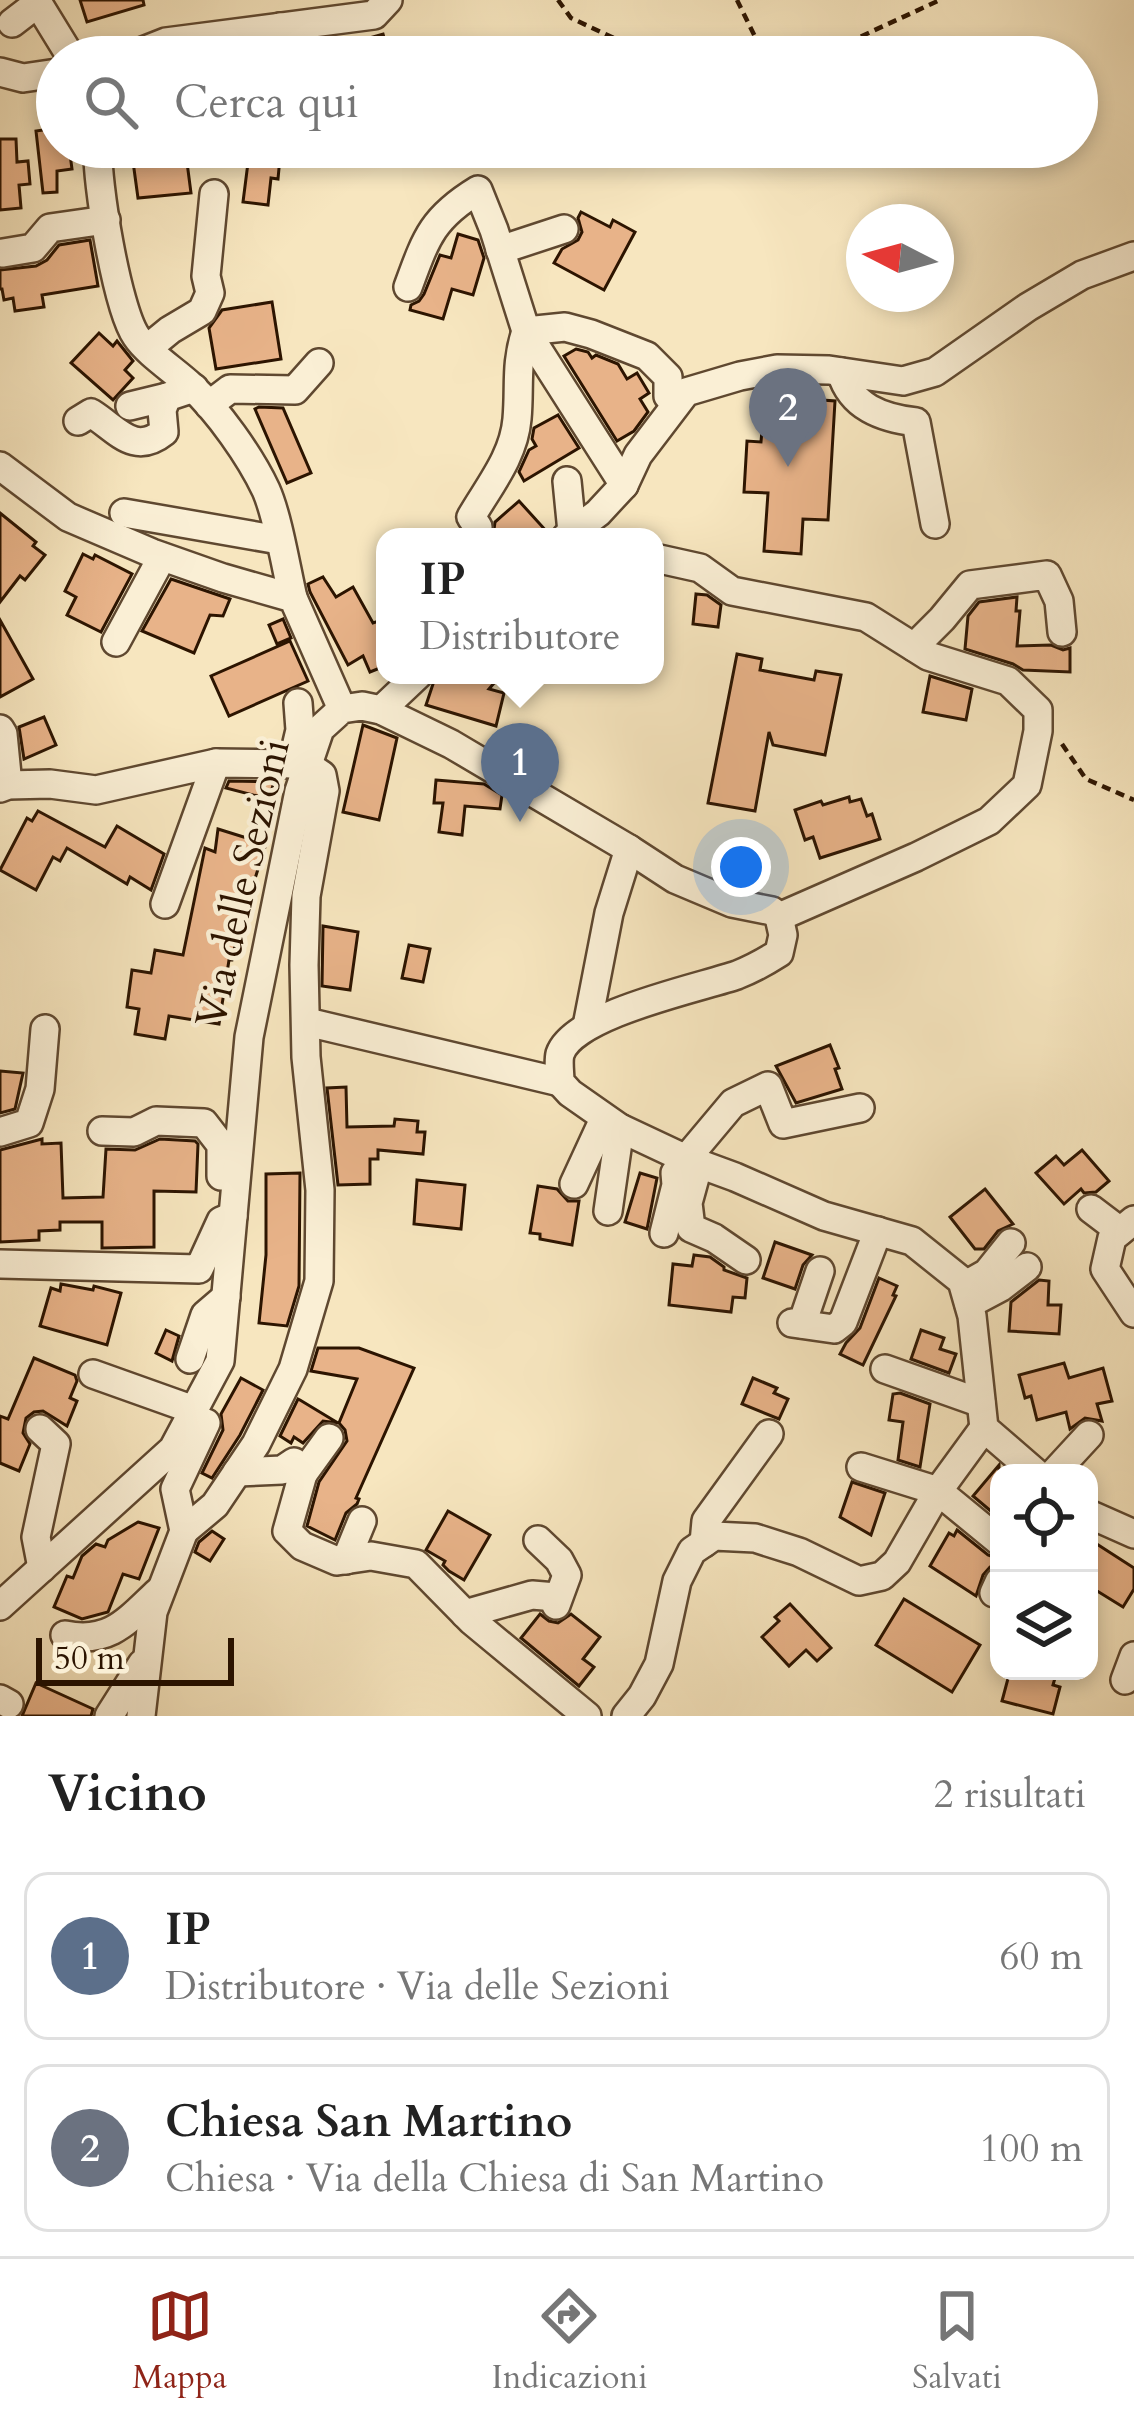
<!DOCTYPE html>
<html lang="it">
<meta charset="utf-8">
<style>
:root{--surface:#fff;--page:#f6f6f6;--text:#222;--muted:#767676;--line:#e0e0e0;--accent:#8f2418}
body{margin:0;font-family:Cardo,serif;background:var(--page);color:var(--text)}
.controls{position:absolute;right:36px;bottom:36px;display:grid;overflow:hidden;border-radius:24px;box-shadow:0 6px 18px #0003}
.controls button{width:108px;height:108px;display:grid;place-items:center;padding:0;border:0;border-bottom:3px solid var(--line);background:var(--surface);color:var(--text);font:60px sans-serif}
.compass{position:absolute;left:846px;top:204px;width:108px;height:108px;border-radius:50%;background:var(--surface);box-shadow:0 6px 18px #0003;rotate:276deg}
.scale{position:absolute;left:36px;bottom:30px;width:198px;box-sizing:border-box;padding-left:12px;border:6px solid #2c1400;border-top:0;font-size:33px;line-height:42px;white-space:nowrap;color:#2c1400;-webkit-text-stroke:9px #faefd5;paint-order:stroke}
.you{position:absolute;left:741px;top:867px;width:42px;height:42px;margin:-30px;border:9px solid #fff;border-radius:50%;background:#1a73e8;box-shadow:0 0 0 18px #1a73e833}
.badge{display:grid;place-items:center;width:78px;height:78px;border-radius:50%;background:var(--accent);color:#fff;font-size:39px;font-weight:700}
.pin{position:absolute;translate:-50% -99px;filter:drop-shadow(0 3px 6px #0008)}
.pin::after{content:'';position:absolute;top:63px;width:42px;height:36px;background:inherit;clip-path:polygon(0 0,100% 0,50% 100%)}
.popup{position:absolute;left:376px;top:528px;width:288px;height:156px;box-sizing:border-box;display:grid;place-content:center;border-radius:24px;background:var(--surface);filter:drop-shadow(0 3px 9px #0005);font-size:39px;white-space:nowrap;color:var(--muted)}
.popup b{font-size:45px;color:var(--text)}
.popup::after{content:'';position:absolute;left:50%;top:100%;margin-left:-24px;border:24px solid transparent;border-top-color:var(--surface)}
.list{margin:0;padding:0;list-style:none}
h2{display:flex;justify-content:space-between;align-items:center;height:156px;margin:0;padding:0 48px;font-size:51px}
h2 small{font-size:39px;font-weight:400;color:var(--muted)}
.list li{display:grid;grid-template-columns:78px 1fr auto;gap:36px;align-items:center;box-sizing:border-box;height:168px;margin:0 24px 24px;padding:0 24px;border:3px solid var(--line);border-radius:24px}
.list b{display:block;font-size:45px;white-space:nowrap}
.list p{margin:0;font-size:39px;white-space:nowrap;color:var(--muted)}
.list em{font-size:39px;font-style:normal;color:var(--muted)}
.icon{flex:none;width:66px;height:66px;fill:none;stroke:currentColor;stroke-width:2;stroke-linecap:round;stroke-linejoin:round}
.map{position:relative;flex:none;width:1134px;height:1716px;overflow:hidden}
.search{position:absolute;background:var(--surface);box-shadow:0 6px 18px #0003;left:36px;right:36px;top:36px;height:132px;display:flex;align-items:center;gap:30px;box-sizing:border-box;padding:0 42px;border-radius:66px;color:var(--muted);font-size:45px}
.sheet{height:540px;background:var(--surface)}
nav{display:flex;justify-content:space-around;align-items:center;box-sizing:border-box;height:168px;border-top:3px solid var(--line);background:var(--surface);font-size:33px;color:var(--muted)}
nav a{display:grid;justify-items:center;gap:6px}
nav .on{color:var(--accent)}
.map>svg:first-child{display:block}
.building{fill:#e8b389;stroke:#2c1400;stroke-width:3}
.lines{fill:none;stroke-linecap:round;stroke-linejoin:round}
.minor-casing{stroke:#5f4830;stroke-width:32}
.path{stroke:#2c1400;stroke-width:4.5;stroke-dasharray:9 6;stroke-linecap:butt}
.minor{stroke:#faefd5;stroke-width:27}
.labels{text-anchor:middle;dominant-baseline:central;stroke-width:9;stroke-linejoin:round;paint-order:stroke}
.street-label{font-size:42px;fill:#2c1400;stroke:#faefd5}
</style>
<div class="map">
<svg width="1134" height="1716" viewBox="0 0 1134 1716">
<rect width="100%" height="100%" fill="#f7e6bf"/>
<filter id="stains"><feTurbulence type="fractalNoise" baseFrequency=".00167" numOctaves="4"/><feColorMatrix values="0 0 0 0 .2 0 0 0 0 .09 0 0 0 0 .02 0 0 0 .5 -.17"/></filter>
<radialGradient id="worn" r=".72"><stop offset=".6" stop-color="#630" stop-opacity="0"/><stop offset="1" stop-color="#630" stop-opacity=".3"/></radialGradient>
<g class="building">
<path d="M80,0H143L144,5L87,22Z"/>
<path d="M383,34L389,57H324L323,51Z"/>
<path d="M57,128V147H69L72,169L57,171V192L43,193L36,131Z"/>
<path d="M0,139H16L17,162L28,161L30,184L19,185L21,208L0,210Z"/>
<path d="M131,147H185L191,193L138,198Z"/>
<path d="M250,147H281L278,179L271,178L268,205L243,202Z"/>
<path d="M581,212L610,227L613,220L635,232L604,290L554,263L562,249L578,240L582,232L578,218Z"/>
<path d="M458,234L478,240L484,258L473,295L452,289L443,319L410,310L411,305L419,301L424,294L440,255L451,258Z"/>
<path d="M90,240L98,286L42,295L44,307L15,311L13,298L4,300L2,289H0V270L36,266L47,260L59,245Z"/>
<path d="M272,302L281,359L216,369L209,328L222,310Z"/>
<path d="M99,333L113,346L117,341L133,361L125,370L133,378L113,400L71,363Z"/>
<path d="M576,349L588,352L592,358L596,355L618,364L627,379L637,373L649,393L640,399L648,412L634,431L617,441L564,356Z"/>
<path d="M765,396L835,401L828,520L803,519L801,554L764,551L768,493L744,492L747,441L761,442Z"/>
<path d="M259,407L283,408L311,473L287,483L255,409Z"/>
<path d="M558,415L579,448L524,481L519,472L529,450L536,446L532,439L534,428Z"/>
<path d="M519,501L549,534L548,537H493L495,522Z"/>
<path d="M0,513L36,542L33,546L45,555L25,580L20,576L0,602Z"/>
<path d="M83,554L93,559L95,555L132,574L101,632L67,615L76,597L65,591Z"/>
<path d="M323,577L336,597L353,587L373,623L385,619V666L370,672L363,656L348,665L310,592L308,584Z"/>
<path d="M171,579L230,599L223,616L210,615L194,653L142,631Z"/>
<path d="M696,594L707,595L721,605L718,627L693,624Z"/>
<path d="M1017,597L1016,611H1020L1017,646L1051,645L1063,650L1070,648V672L1023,670L1013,664L965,649L968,616L979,602Z"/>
<path d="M283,619L291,638L277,644L269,625Z"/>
<path d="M0,620L33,679L0,697Z"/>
<path d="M290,641L308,681L229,716L211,676Z"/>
<path d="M737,654L762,659L760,670L814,680L816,671L841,675L825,755L773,745L769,732L755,811L708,803Z"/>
<path d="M436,675H501L489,689L504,693L496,726L426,705Z"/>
<path d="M930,676L972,689L966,720L923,712Z"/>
<path d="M44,717L56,745L24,759L19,727Z"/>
<path d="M363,725L397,738L379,820L343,812Z"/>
<path d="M436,780L484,784L502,795L500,809L465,806L462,835L439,832L443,803H434Z"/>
<path d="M229,781L274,782L269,799L226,788Z"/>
<path d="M849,797L850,802L861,799L867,816L872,814L880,839L820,858L813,837L805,840L795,810L821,801L823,805Z"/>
<path d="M38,811L105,847L117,826L164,854L151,890L130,877L127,884L67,848L60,861L53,857L36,890L0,870L27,818L32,821Z"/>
<path d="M218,829L266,844L246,907L243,906L232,960H229L219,1024L169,1016L165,1039L135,1034L139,1009L127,1007L132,970L151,973L155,950L183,955L205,848L215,852Z"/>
<path d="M323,926L358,932L350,990L322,986Z"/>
<path d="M409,945L430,949L423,982L402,978Z"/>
<path d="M830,1045L839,1068L835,1069L842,1089L796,1103L776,1066Z"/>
<path d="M0,1071L23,1073L15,1109L0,1113Z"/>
<path d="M346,1087L347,1127L394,1126L395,1119L418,1121L417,1132H425L423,1154L378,1150V1159H370V1184L338,1185L327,1088Z"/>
<path d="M42,1139V1144L61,1143L63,1198L103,1197L106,1149L135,1150L160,1139L195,1141L198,1144L196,1192L154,1191V1247L102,1248V1222H60V1230L39,1231V1240L0,1242V1150Z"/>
<path d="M1082,1150L1109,1181L1096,1192L1084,1193L1081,1189L1064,1204L1036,1173L1056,1156L1064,1165Z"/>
<path d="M300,1173L299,1286L287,1326L259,1323L266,1255V1174Z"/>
<path d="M640,1173L657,1178L647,1229L625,1222Z"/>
<path d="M417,1180L465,1185L461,1229L414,1224Z"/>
<path d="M538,1186L557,1189L568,1201H579L572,1245L540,1239V1234L530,1233Z"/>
<path d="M985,1189L1013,1224L998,1231L984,1249H975L950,1217Z"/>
<path d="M775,1242L812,1255L803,1265L795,1289L763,1278Z"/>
<path d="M694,1255L710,1257L724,1267V1270L747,1278L745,1298L733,1297L731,1312L669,1305L673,1264L692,1266Z"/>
<path d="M879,1278L897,1286L893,1295L896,1296L863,1365L840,1354L846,1343L860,1328Z"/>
<path d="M1039,1280L1049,1281L1048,1305H1061L1059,1334L1009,1331L1011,1302Z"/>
<path d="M61,1284L93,1290L94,1286L121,1293L107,1345L40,1326L51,1288L60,1291Z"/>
<path d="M166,1330L179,1336L172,1361L156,1353Z"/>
<path d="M921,1330L944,1338L940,1349L956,1354L949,1373L911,1359Z"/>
<path d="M318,1348H359L414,1368L356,1498L359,1499L357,1504L346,1513L335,1540L307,1526L319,1482L347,1441L345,1430L339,1423L357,1379L311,1371Z"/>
<path d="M34,1358L75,1375L77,1381L70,1398L77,1401L67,1426L43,1411L34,1412L26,1418L23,1433L30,1444L19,1471L0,1463V1416L8,1419Z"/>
<path d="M1064,1363L1069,1378L1103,1368L1112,1401L1097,1404L1102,1421L1085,1418L1070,1429L1066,1412L1037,1420L1031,1396L1025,1398L1019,1375Z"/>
<path d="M241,1378L263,1390L240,1435L212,1478L202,1473L223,1430L221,1414Z"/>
<path d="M753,1378L777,1388L774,1393L788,1399L779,1419L742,1404Z"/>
<path d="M900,1393L930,1404L920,1467L898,1460L903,1422L889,1420L893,1394Z"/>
<path d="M298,1399L300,1400L338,1423L323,1421L303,1443L294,1437L291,1443L280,1436Z"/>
<path d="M999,1465V1518L973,1496Z"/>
<path d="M852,1482L885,1493L871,1535L840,1517Z"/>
<path d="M448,1511L490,1535L464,1580L449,1571L443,1565L445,1561L426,1550Z"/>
<path d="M138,1522L159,1528L139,1579L123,1574L108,1612L82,1619L54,1607L67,1576L73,1578L82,1556L96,1544L105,1547L108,1540Z"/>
<path d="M957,1530L988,1555L999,1559V1564L990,1567L983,1575L976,1596L930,1566L949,1533L954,1536Z"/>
<path d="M212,1531L224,1539L210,1561L195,1552L199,1542Z"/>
<path d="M1089,1539L1134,1568V1589L1123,1607L1089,1586Z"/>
<path d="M904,1599L980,1645L952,1692L876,1645Z"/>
<path d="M790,1604L831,1648L817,1661L806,1650L789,1666L762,1637L779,1621L775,1617Z"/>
<path d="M540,1614L549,1621L558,1623L571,1614L600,1637L583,1659L594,1667L579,1686L521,1638Z"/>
<path d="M1010,1671H1057L1053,1685L1060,1687L1053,1714L1002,1701Z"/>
<path d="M36,1683L93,1709L91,1716H22Z"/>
</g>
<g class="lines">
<defs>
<g id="minor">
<path d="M36,0L71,57"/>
<path d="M12,23L38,3"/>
<path d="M280,27L292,57"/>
<path d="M128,57L166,42L374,15L388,0"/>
<path d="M0,72L23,78L57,73"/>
<path d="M98,147C96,181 117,308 136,336C147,353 175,371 191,386C218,411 250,456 266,490C278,517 286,568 293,598"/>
<path d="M500,250L564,229"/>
<path d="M3,253L33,248L50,228L106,220"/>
<path d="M408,287C426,238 432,218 478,190L494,230L526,331L624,485"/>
<path d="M148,348L170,330L202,311L210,293L206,276L214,194"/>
<path d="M841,372C851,407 882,418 916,422L935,524"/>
<path d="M209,405L230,389L295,390L319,363"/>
<path d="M130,406L167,397"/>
<path d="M78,421L91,413C118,430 134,456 164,432L162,410L167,397L194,388"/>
<path d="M0,466L68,517L152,553L223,578L293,598L342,709"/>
<path d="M567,481L572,532"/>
<path d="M124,513L279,540"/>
<path d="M478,527L471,517C489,486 514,456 517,419C520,386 515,365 526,331L565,327L591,334L647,356L668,377V396"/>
<path d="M566,537L598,513L624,485L638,455L686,392L740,376L777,369L829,370L903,381L935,372L1028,307L1082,275L1134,256"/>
<path d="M655,558L700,568L732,591L866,617L928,656L1008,681L1038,710V731L1027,785L989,821L916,857L779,917"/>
<path d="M116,642L162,557"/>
<path d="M914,647L942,619L970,585L1047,575L1059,601L1062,632"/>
<path d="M381,710L418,675"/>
<path d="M0,729L3,734L8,785"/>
<path d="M292,764L300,730L298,703"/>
<path d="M0,788L8,785L50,784L96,790L216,763L306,764L322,775L325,791L306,896L304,965L306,1057L320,1190L319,1281L293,1369L256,1444L215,1505L184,1531"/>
<path d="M165,904L216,763"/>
<path d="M307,1022L560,1082"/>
<path d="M587,1026L609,913L629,849"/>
<path d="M102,1131L134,1132L156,1121L204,1123L221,1145V1176"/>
<path d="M0,1132L29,1123L40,1089L45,1029"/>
<path d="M686,1159L733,1103L768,1086L783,1124L860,1108"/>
<path d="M699,1163L688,1203L691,1228L714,1238L746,1260"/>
<path d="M574,1184L604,1119"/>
<path d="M1091,1209L1120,1231"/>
<path d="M608,1211L620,1128"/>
<path d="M1134,1220L1112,1238L1105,1269L1134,1313"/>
<path d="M664,1233L676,1185L675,1173"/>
<path d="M0,1264L199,1269L221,1221L233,1216"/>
<path d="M964,1286L987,1273L1011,1243"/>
<path d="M969,1304L1001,1287L1027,1267"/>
<path d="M792,1323L834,1329L843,1322L878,1231"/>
<path d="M802,1324L820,1271"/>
<path d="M190,1359L205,1315L226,1297"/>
<path d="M885,1369L981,1403"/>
<path d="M93,1374L194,1410"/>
<path d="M40,1429L56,1444L36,1537L42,1568"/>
<path d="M861,1467L938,1491L999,1541"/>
<path d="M237,1472L282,1470L294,1462L303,1474L287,1531L302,1546L337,1561L371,1556L416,1564L472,1621L587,1716"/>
<path d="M1054,1473L1089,1435"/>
<path d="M303,1474L329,1438"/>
<path d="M1089,1514L1134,1534"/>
<path d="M538,1540L559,1560L567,1575L556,1605"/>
<path d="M704,1543L706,1521L769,1434"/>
<path d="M346,1560L362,1521"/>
<path d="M994,1593L999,1582"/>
<path d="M0,1606L173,1449L220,1361L249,1037L299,791L320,729L342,709L362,706L381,710L451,744L629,849L675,879L732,903L772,911L779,917L783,935L779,953C765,962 752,969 737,975C699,988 573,1014 560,1054C558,1062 560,1074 560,1082L570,1093L620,1128L686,1159L735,1177L824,1216L912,1241L962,1281L972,1316L984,1428L1036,1473"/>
<path d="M465,1614L532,1595L556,1597"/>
<path d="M65,1635C110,1644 127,1621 158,1592"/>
<path d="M1125,1680L1134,1656"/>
<path d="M0,1699L9,1704"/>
<path d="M109,1716L142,1664"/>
<path d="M141,1716L153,1612L184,1531L175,1489L206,1423"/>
<path d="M626,1716L642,1696L659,1664L677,1581L692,1551L714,1536L755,1538L799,1552L859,1581L882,1576L897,1562L938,1491L984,1428"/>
</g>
</defs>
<use href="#minor" class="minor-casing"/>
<g class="path">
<path d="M558,0L571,18L654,57"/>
<path d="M737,0L765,57"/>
<path d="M774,57L838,47L940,0"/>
<path d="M1062,744L1086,779L1134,800"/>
</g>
<use href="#minor" class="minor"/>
</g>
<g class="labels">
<g class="street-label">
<text transform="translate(243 883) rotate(-77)">Via delle Sezioni</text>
</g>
</g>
<rect width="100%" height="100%" filter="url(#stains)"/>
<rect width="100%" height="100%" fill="url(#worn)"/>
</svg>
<div class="controls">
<button><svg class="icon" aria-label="locate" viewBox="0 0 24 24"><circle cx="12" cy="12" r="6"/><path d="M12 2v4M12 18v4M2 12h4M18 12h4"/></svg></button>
<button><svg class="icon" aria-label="layers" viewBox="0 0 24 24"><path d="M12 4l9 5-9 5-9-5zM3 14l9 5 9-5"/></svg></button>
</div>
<svg class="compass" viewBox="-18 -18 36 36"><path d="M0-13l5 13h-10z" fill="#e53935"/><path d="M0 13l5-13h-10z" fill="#767676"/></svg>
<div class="scale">50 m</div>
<div class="you"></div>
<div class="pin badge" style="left:520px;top:822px;background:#5c6f8a">1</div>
<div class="popup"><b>IP</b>Distributore</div>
<div class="pin badge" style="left:788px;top:467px;background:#6b7280">2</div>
<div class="search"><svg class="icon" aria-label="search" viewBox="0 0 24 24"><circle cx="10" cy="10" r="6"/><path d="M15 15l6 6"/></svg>Cerca qui</div>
</div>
<section class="sheet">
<h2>Vicino<small>2 risultati</small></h2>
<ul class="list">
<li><span class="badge" style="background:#5c6f8a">1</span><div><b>IP</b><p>Distributore · Via delle Sezioni</p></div><em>60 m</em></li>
<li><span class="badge" style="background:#6b7280">2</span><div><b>Chiesa San Martino</b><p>Chiesa · Via della Chiesa di San Martino</p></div><em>100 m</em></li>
</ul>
</section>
<nav>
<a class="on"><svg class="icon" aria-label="map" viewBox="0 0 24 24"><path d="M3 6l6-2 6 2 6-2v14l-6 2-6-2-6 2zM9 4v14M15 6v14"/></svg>Mappa</a>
<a><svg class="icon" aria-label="directions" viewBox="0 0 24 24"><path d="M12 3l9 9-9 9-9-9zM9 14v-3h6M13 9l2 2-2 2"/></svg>Indicazioni</a>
<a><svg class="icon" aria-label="saved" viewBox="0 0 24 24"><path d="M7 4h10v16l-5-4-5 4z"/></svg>Salvati</a>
</nav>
